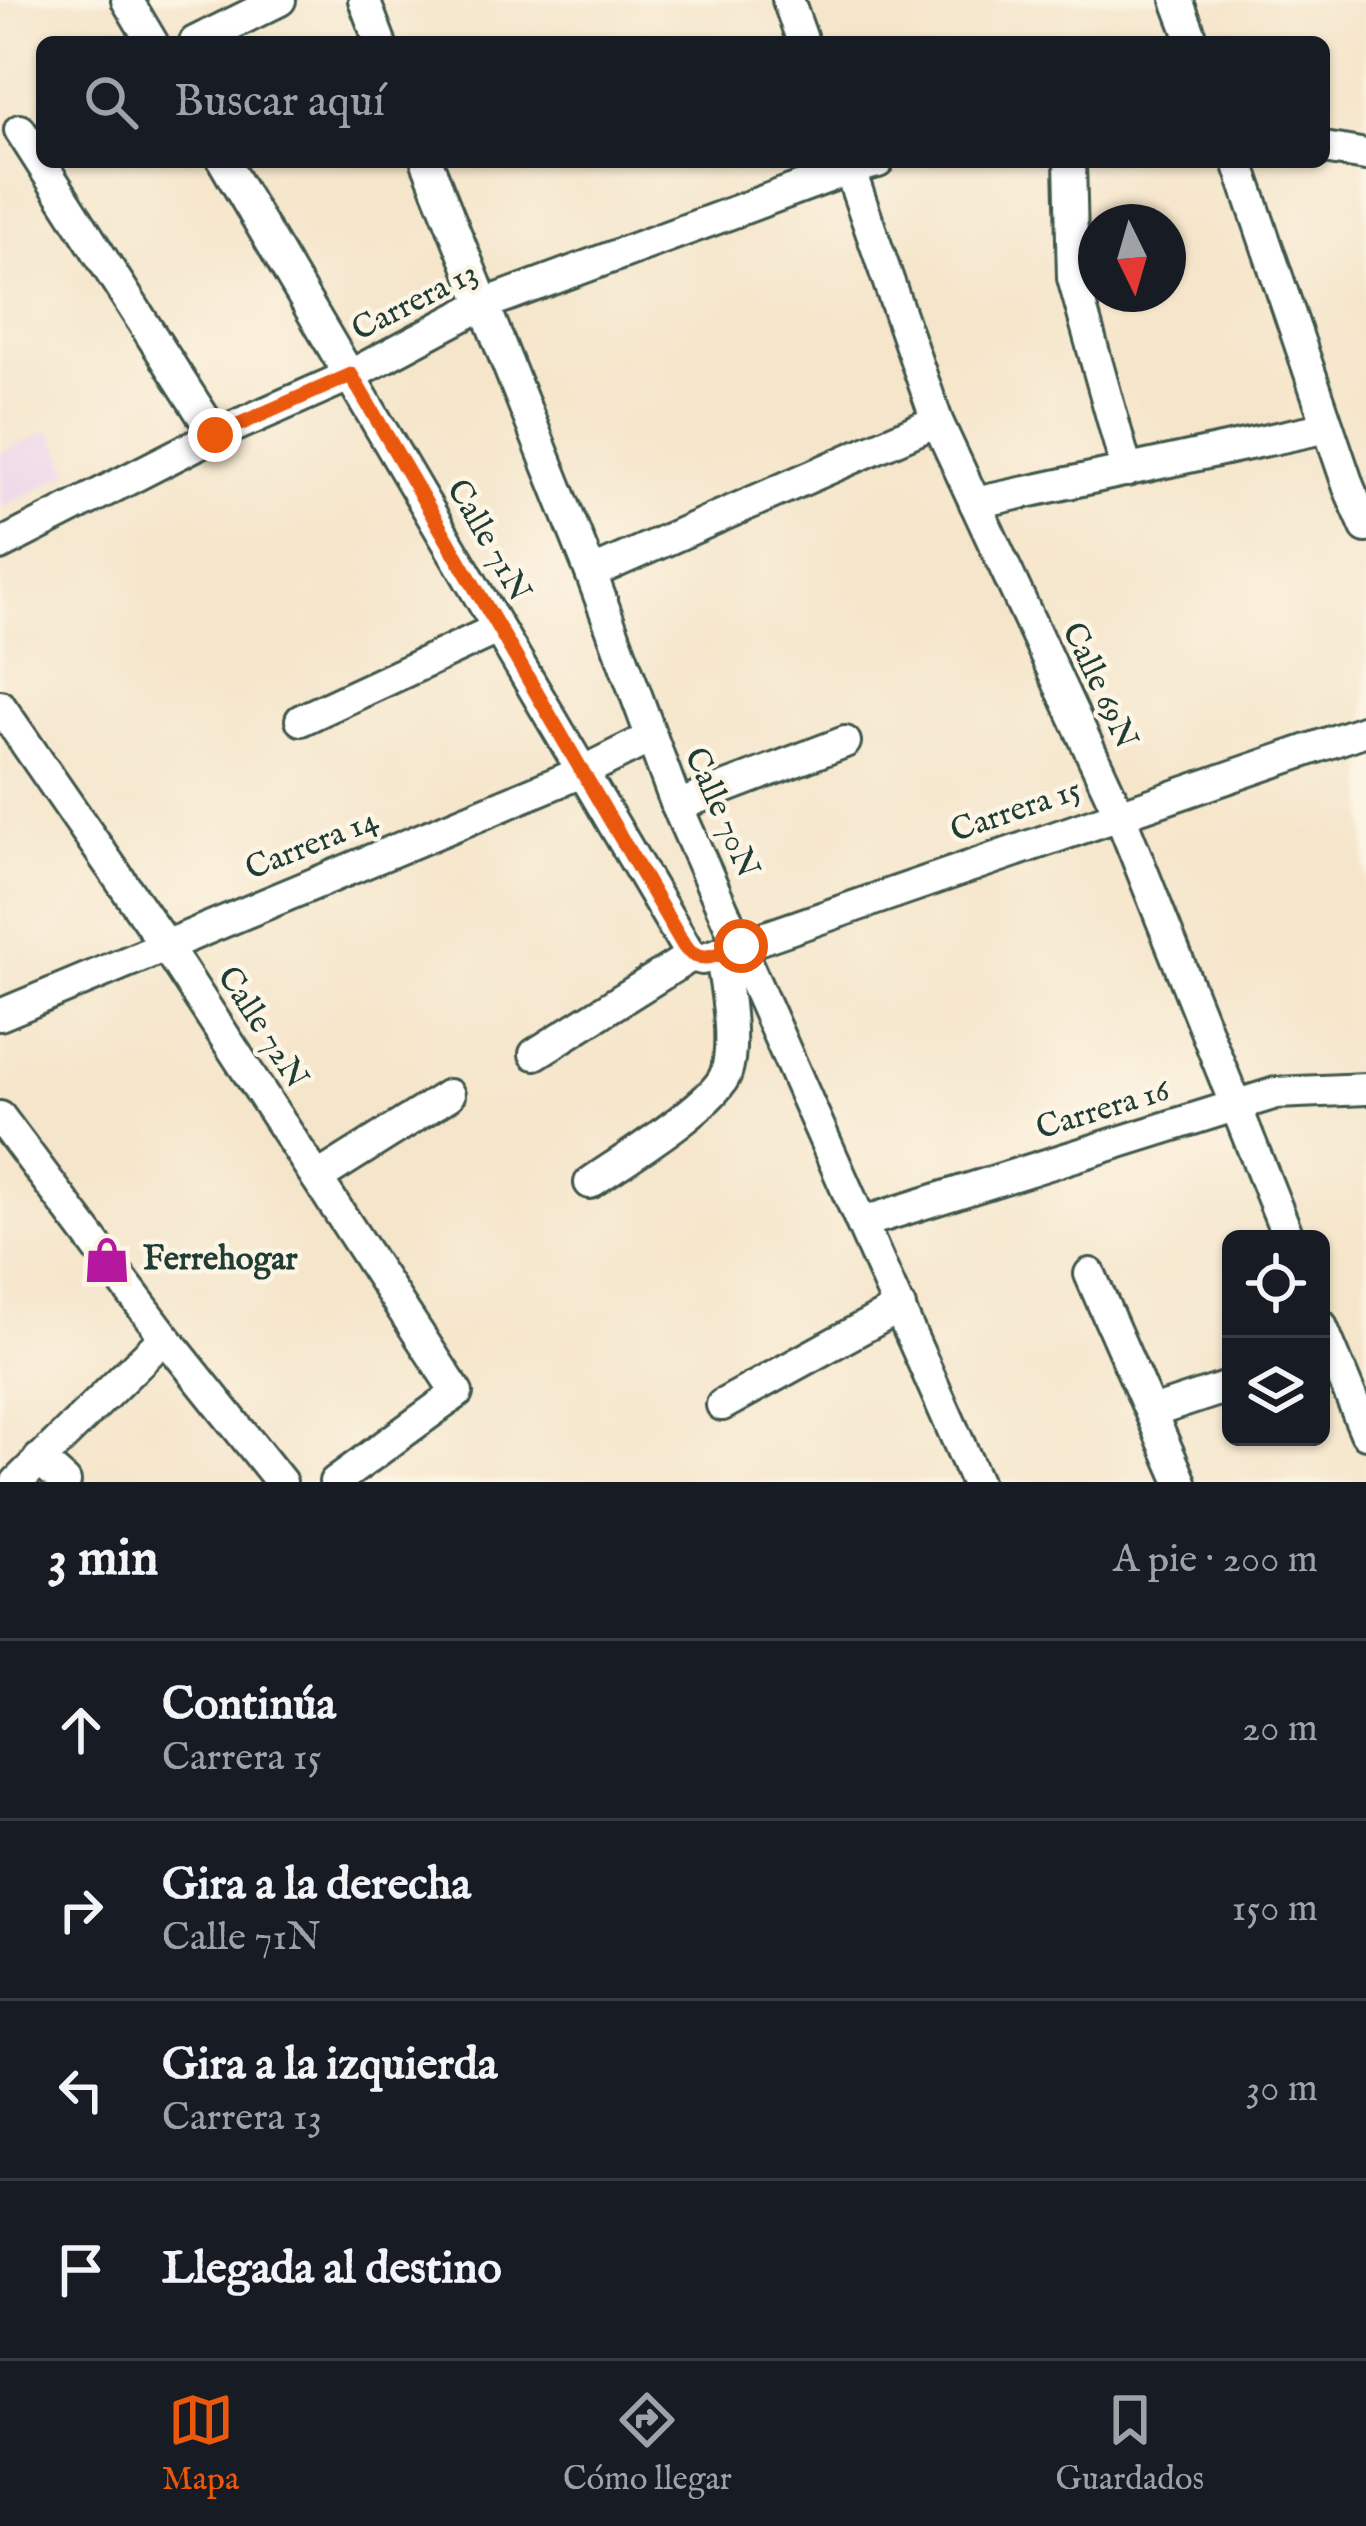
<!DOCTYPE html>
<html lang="es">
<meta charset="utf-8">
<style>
:root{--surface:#171b24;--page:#242831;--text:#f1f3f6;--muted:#9ea1a6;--line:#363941;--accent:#ea580c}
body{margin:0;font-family:"IM FELL English",serif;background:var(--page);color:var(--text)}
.controls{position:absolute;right:36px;bottom:36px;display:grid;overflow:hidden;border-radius:18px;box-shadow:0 3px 9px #0004}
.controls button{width:108px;height:108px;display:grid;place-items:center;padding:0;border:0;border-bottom:3px solid var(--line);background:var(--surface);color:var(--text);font:60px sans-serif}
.compass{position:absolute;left:1078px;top:204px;width:108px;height:108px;border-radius:50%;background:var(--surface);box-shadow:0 3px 9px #0004;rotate:175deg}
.stop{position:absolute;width:36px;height:36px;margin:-27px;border:9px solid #ea580c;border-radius:50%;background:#fff}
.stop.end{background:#ea580c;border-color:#fff;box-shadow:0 3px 12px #0008}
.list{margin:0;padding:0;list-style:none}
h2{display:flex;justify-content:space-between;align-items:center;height:156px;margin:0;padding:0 48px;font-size:51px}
h2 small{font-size:39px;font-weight:400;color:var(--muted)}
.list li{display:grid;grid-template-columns:78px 1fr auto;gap:36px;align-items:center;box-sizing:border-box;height:180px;padding:0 48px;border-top:3px solid var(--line)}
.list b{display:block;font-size:45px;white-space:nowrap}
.list p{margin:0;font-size:39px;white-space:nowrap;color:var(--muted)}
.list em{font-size:39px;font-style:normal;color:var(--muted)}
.icon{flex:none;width:66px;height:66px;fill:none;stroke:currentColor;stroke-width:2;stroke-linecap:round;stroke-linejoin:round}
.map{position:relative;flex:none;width:1366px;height:1482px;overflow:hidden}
.search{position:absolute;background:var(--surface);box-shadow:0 3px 9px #0004;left:36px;right:36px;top:36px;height:132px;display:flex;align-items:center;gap:30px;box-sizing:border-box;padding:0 42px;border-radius:18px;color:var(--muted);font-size:45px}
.sheet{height:876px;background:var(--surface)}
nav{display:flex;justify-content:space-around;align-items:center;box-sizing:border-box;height:168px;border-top:3px solid var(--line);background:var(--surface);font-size:33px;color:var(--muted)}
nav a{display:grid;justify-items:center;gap:6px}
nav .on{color:var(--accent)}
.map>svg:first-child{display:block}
.built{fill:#ebd1ec}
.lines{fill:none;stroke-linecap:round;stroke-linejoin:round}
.minor-casing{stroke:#3f564a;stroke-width:36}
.minor{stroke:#fff;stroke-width:30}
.route{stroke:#ea580c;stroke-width:15}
.labels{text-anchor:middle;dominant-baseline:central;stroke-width:9;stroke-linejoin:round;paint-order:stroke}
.street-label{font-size:33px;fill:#1f3d34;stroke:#fcf5e5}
.poi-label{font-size:33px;font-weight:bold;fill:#1f3d34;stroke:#fcf5e5;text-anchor:start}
</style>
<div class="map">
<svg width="1366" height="1482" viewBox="0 0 1366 1482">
<rect width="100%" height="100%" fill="#fcf5e5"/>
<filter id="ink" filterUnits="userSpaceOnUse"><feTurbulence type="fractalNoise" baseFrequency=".00833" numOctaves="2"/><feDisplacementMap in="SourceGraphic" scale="24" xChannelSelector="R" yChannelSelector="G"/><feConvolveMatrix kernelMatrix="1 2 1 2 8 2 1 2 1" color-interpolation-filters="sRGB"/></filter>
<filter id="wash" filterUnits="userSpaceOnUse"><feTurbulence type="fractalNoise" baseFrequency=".004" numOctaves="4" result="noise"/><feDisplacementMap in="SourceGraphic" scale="48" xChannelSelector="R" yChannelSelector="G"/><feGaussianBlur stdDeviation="2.7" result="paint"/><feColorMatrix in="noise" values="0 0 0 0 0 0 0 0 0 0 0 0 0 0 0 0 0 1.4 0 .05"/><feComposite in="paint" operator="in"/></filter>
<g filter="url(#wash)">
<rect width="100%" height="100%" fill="#f5e5ca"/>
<path class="built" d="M51,430L71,472L0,509V453Z"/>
</g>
<g filter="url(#ink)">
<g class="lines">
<defs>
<g id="minor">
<path d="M127,0L152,42"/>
<path d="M364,0L380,42"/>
<path d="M788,0L803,42"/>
<path d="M1177,0L1193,42"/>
<path d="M195,42L280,0"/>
<path d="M20,130L215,435"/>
<path d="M1324,148L1366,155"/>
<path d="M224,162L691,956"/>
<path d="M427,162L591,573L677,806L976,1482"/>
<path d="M847,162L937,421L1119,813L1289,1239"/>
<path d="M1070,162L1073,278L1127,471"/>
<path d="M1238,162L1349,488L1366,527"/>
<path d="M975,503L1328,427"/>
<path d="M0,545L215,435L351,375L482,305L850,169L878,162"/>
<path d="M591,573L937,421"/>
<path d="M0,706L165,945L457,1393L335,1482"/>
<path d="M301,720L497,629"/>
<path d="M677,806L845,742"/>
<path d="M691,956L702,959L1366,730"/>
<path d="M0,1015L582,772L650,738"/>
<path d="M535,1054L691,956"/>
<path d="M0,1117L165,1337L281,1482"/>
<path d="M317,1178L449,1095"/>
<path d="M590,1183C620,1162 716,1104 726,1073C736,1043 726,984 720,953"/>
<path d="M864,1222L1276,1093L1366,1089"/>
<path d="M1090,1274L1181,1482"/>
<path d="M1321,1325L1366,1433"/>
<path d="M722,1405L900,1307"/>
<path d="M1152,1412L1231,1386"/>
<path d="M39,1459L65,1482"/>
<path d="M17,1482L165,1337"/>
</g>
</defs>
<use href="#minor" class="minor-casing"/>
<use href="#minor" class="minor"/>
</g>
</g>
<g class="lines" filter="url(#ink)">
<path class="route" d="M215,435L351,375L684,946C699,967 721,953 741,946"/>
</g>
<defs>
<symbol id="shop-bare" viewBox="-9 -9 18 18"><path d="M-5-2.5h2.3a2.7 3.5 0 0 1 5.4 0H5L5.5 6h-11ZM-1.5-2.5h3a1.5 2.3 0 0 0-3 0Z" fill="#b5179e" stroke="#fcf5e5" stroke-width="2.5" paint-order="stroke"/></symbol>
</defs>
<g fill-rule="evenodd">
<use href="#shop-bare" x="74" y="1227" width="66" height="66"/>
</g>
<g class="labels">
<g class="street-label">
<text transform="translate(415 302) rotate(-27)">Carrera 13</text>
<text transform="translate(488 541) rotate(60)">Calle 71N</text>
<text transform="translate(1099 686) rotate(65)">Calle 69N</text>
<text transform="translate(1016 811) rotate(-19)">Carrera 15</text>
<text transform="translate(721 813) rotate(66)">Calle 70N</text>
<text transform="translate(312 845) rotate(-22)">Carrera 14</text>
<text transform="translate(262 1028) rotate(57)">Calle 72N</text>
<text transform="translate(1103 1110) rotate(-17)">Carrera 16</text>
</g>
<g class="poi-label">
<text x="143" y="1260">Ferrehogar</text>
</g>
</g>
</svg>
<div class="controls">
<button><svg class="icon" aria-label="locate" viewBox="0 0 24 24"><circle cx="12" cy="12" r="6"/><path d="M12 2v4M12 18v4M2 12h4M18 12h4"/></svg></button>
<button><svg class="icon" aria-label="layers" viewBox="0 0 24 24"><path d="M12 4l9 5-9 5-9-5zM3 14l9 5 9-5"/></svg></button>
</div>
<svg class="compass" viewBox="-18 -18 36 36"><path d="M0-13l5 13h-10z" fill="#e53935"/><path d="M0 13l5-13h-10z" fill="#9ea1a6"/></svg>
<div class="stop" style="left:741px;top:946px"></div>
<div class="stop end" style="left:215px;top:435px"></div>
<div class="search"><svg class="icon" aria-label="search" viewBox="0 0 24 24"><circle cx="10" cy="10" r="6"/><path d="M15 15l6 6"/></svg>Buscar aquí</div>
</div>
<section class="sheet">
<h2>3 min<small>A pie · 200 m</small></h2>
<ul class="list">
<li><svg class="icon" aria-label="ahead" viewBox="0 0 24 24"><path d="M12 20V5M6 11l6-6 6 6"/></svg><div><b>Continúa</b><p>Carrera 15</p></div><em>20 m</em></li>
<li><svg class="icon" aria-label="right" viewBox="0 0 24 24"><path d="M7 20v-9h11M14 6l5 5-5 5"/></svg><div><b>Gira a la derecha</b><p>Calle 71N</p></div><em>150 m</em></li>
<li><svg class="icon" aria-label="left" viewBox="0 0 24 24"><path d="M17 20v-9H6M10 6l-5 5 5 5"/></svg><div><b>Gira a la izquierda</b><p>Carrera 13</p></div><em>30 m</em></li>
<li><svg class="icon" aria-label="arrive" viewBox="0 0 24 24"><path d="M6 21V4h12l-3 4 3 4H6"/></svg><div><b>Llegada al destino</b></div></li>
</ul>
</section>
<nav>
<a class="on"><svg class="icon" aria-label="map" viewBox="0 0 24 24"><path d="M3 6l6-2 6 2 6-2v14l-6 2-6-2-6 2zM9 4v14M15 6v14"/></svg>Mapa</a>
<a><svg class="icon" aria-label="directions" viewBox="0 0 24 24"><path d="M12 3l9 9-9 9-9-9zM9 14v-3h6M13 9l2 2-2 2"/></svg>Cómo llegar</a>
<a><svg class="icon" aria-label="saved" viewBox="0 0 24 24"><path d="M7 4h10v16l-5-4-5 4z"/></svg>Guardados</a>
</nav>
